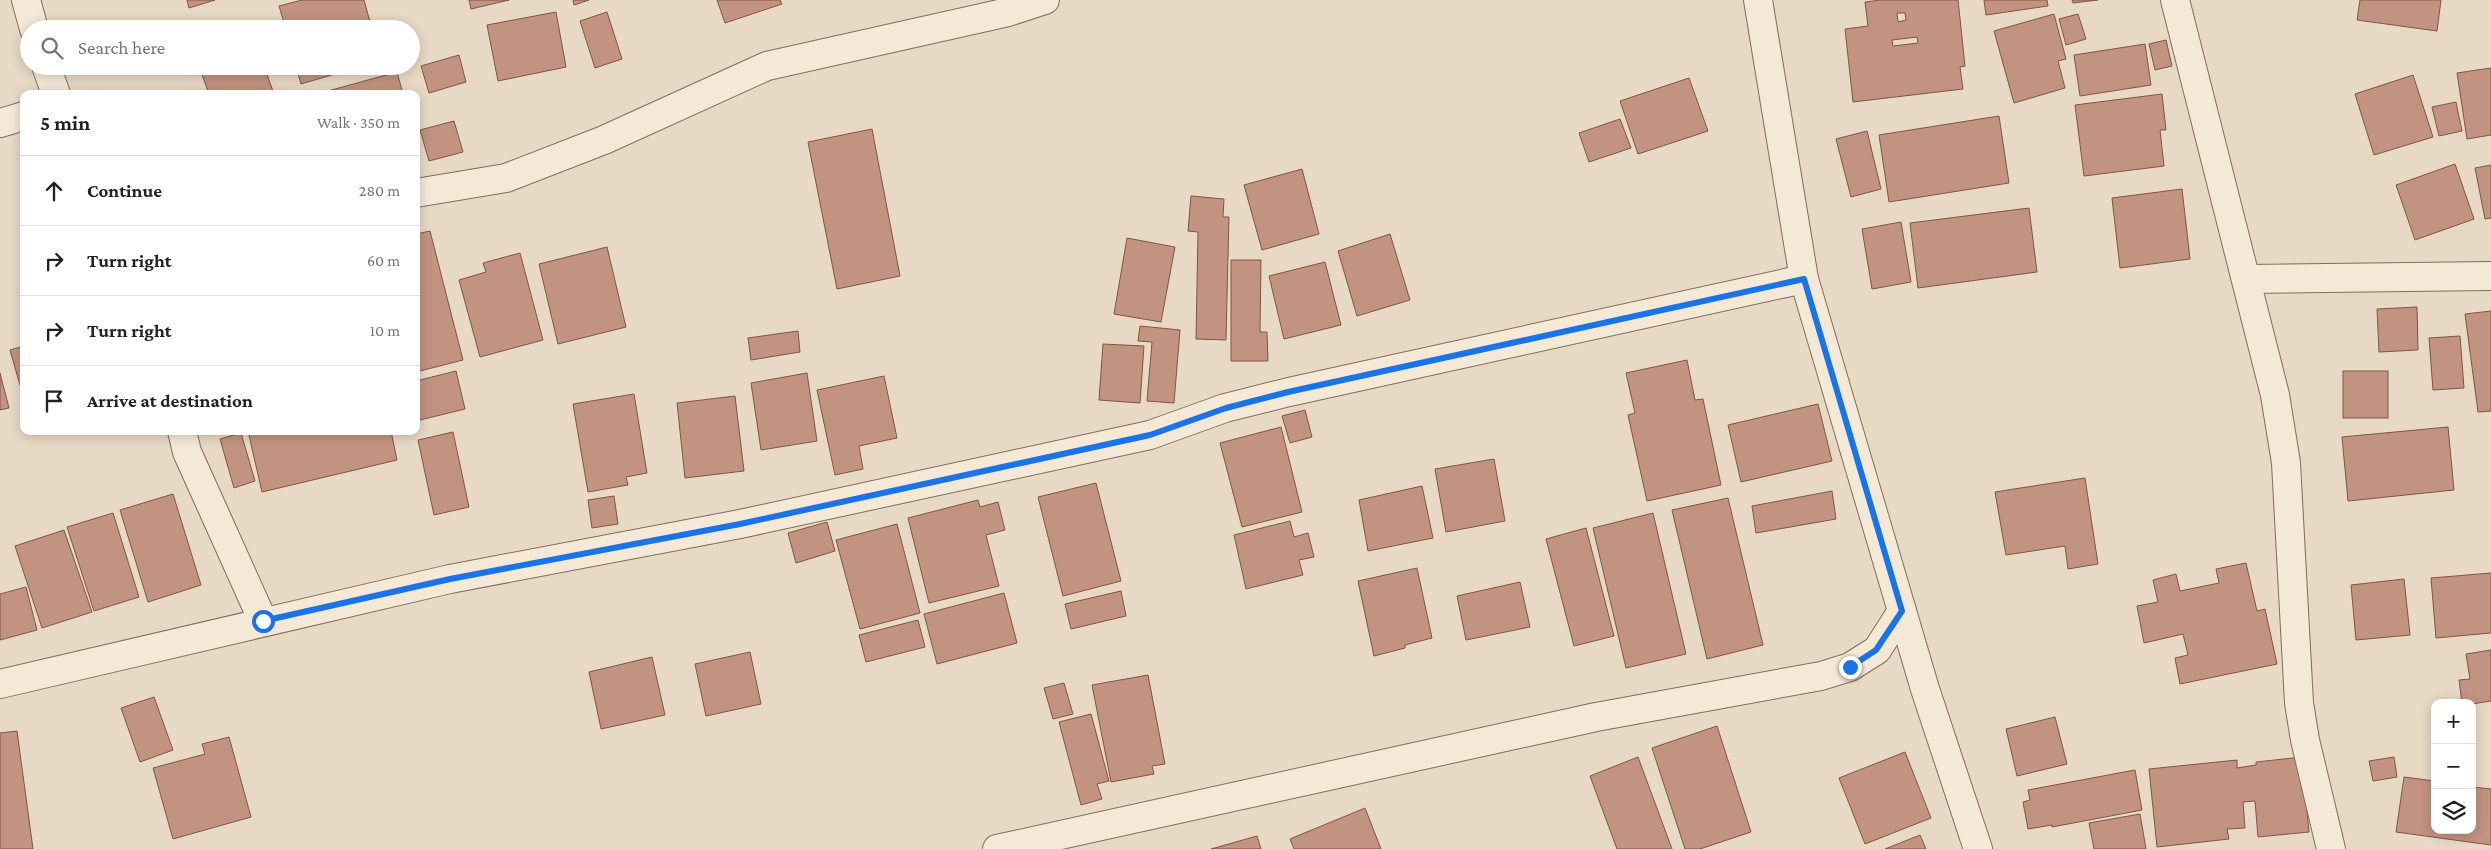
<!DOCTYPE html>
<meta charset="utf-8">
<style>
:root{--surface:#fff;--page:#f2f2f2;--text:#202124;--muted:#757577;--line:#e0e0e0}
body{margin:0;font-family:"Crimson Pro",serif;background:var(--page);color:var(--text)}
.controls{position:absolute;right:15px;bottom:15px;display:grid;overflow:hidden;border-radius:10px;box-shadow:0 2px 12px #0003}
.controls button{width:45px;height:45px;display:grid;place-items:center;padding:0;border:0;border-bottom:1px solid var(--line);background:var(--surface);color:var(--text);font:25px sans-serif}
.stop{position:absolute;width:15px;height:15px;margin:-11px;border:4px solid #1a73e8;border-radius:50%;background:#fff}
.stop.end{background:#1a73e8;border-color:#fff;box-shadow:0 1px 5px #0008}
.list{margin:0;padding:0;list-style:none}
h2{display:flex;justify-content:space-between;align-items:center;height:65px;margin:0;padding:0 20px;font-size:21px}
h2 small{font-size:16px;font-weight:400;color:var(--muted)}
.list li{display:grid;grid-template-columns:32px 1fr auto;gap:15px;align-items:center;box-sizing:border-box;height:70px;padding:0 20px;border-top:1px solid var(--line)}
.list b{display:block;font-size:19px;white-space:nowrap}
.list em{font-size:16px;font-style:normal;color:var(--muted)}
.icon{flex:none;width:28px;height:28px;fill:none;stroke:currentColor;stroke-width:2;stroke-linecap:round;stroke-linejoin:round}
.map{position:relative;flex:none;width:2491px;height:849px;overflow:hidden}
.search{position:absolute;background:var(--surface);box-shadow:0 2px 12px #0003;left:20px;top:20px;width:400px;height:55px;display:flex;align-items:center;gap:12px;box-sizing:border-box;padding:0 18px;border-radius:28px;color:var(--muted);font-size:19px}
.panel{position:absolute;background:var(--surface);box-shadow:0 2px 12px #0003;left:20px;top:90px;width:400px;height:345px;border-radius:10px}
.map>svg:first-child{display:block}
.building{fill:#c29380;stroke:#7e5546;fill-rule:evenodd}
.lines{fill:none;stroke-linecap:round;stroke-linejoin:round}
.minor-casing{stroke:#816c5d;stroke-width:30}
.minor{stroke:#f4e8d7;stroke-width:28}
.route{stroke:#1a73e8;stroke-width:6}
</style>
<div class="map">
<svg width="2491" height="849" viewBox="0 0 2491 849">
<rect width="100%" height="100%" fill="#e8d9c5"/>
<g class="building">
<path d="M187,0H215L189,8Z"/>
<path d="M302,0H364L372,29H286L279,6Z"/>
<path d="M469,0H509L471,9Z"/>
<path d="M573,0H589L574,5Z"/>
<path d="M717,0H780L782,4L725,23Z"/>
<path d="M1880,0H1958L1965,66L1960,67L1963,89L1853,102L1845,29L1868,26L1865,2ZM1897,13H1905L1906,20L1898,22ZM1917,37L1918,43L1893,46L1892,40Z"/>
<path d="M1984,0H2047L2048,6L1986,15Z"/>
<path d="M2072,0H2098L2073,3Z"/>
<path d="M2360,0H2441L2437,31L2357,20Z"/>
<path d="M556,12L566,67L498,81L487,25Z"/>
<path d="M607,12L622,59L595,68L580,21Z"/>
<path d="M2054,14L2066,59L2058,61L2065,88L2014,103L1994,31Z"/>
<path d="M2078,14L2086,39L2066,45L2059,19Z"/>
<path d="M2166,40L2172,66L2155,70L2149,44Z"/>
<path d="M2145,44L2151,85L2080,96L2074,55Z"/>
<path d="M459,55L466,82L429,93L421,66Z"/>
<path d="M199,66H264L274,94H209Z"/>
<path d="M296,66H362L301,84Z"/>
<path d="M2491,68V135L2467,139L2457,73Z"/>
<path d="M397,72L403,94H317Z"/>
<path d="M2413,75L2433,137L2374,155L2355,94Z"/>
<path d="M1689,78L1708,131L1638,154L1620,101Z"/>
<path d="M2162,94L2166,130H2160L2164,166L2084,176L2075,105Z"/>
<path d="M2456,102L2462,131L2439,136L2432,107Z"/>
<path d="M1999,116L2009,183L1889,202L1879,135Z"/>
<path d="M1620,119L1631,148L1589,162L1579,133Z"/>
<path d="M454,121L463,152L429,161L420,130Z"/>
<path d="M872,129L900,276L837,289L808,142Z"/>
<path d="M1867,131L1881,189L1851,197L1836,139Z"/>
<path d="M2455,164L2474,219L2415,240L2396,185Z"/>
<path d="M2491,165V218L2485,219L2475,168Z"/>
<path d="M1302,169L1319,234L1262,250L1244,185Z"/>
<path d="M2182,189L2190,259L2120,268L2112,198Z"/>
<path d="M1191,196L1224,199L1223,217H1229L1226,340L1196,339L1198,232L1188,231Z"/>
<path d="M2029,208L2037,272L1918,288L1910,223Z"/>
<path d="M1901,222L1911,282L1872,289L1862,229Z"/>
<path d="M430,231L463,360L416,372V234Z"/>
<path d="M1390,234L1410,300L1357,316L1338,251Z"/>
<path d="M1127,238L1175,247L1161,322L1114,314Z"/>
<path d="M607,247L626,327L558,344L539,264Z"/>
<path d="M520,253L543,340L480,357L459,280L486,272L483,263Z"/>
<path d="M1231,260H1261L1260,332H1267L1268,361H1231Z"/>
<path d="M1325,262L1341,325L1284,339L1269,276Z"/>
<path d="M2417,307L2418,350L2379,352L2377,309Z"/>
<path d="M2491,311V411L2478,412L2465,314Z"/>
<path d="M1140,326L1180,330L1174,403L1147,401L1152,342L1138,341Z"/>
<path d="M798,331L800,352L751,360L748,338Z"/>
<path d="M2460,336L2464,388L2433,390L2429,338Z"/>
<path d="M1103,344L1144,346L1140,403L1099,400Z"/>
<path d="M24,346V399L10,350Z"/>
<path d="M1687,360L1695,400L1703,399L1721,485L1647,501L1628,415L1635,413L1626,373Z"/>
<path d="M456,371L465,409L416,421V381Z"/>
<rect x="2343" y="371" width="45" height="47"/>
<path d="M0,373L9,408L0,410Z"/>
<path d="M807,373L817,441L761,450L751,383Z"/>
<path d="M884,376L897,438L859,446L863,469L835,475L817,390Z"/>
<path d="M634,394L647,473L626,477L628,485L588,492L573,404Z"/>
<path d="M735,396L744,471L685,478L677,403Z"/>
<path d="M1818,404L1832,461L1741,482L1728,425Z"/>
<path d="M1305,410L1312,437L1290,443L1282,416Z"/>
<path d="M1281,427L1302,512L1242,527L1220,443Z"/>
<path d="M2448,427L2454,490L2348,501L2342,437Z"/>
<path d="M248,431H391L397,460L262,492Z"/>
<path d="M453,432L469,507L434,515L418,440Z"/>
<path d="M241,433L255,481L234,488L220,439Z"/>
<path d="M1494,459L1505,521L1446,532L1435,469Z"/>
<path d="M2085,478L2098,564L2068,569L2065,546L2006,555L1995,492Z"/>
<path d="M1096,483L1121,581L1063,596L1038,497Z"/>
<path d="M1422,486L1433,538L1368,551L1359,500Z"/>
<path d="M1832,491L1836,519L1756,533L1752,506Z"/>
<path d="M173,494L201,585L148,602L120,510Z"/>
<path d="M614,496L618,524L592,528L588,500Z"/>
<path d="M1728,498L1763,645L1707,659L1672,510Z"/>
<path d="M978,500L980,507L998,502L1005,530L986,535L999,586L929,603L908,518Z"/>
<path d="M113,513L139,597L94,611L67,527Z"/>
<path d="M1653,513L1686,654L1626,668L1593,528Z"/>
<path d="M1290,521L1294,537L1308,533L1314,557L1299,560L1303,575L1246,589L1234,535Z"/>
<path d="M827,522L835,551L796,563L788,533Z"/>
<path d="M897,524L920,613L860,629L836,540Z"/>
<path d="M1586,528L1614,636L1574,646L1546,539Z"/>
<path d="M64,530L92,612L42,628L15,546Z"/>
<path d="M2246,563L2257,611L2265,609L2277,664L2180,684L2175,658L2188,655L2183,634L2144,643L2137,606L2158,602L2153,580L2176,574L2180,591L2219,583L2216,569Z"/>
<path d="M1417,568L1432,638L1405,645V648L1374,656L1358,581Z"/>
<path d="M2491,573V633L2436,638L2431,578Z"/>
<path d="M2404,579L2410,635L2356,640L2351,585Z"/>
<path d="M1520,582L1530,627L1466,640L1457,596Z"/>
<path d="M26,587L37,630L0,640V594Z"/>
<path d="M1121,591L1126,616L1071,629L1065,604Z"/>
<path d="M1004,593L1017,643L937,664L924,614Z"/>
<path d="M918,620L925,647L866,662L859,635Z"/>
<path d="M2491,650V701L2472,704L2462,703L2459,680L2470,679L2466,654Z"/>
<path d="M750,652L761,704L706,716L695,664Z"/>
<path d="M652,657L665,715L601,729L589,672Z"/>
<path d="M1148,675L1165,764L1152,766L1154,774L1111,782L1092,685Z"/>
<path d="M1064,683L1073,714L1053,719L1044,688Z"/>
<path d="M154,697L173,750L140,762L121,708Z"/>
<path d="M1091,714L1109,781L1097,784L1102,799L1081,805L1059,722Z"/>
<path d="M2055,717L2067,764L2017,776L2006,729Z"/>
<path d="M1717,726L1751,832L1700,849H1685L1652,748Z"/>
<path d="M17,731L33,849H0V733Z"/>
<path d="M229,737L251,817L173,839L153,768L205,754L202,744Z"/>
<path d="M1905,752L1931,818L1865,844L1839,778Z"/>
<path d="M1638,757L1672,849H1617L1590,776Z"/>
<path d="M2302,757L2309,832L2258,837L2255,801L2243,802L2245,828L2227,829L2229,839L2157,847L2149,769L2237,760V768L2256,765V762Z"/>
<path d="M2394,757L2397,777L2373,781L2369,761Z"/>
<path d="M2135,770L2142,810L2052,827V825L2028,829L2023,802L2030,800L2028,790Z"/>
<path d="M2404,777L2435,781V830H2472V787L2491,789V845L2396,832Z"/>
<path d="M1365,808L1381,849H1294L1290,839Z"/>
<path d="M2140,814L2146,849H2094L2089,823Z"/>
<path d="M1920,835L1926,849H1885Z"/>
<path d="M1257,836L1261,849H1211Z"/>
</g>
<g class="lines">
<defs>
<g id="minor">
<path d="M26,0L34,29"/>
<path d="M1758,0L1804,279L1925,689L1978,849"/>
<path d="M2175,0L2275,395L2286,463L2299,703L2305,740L2331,849"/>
<path d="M46,66L56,94"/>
<path d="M0,123L24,116"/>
<path d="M416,193L506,178L604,140L767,66L1008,12L1045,0"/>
<path d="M2248,279L2491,276"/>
<path d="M182,431L187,452L263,621"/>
<path d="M0,684L450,579L740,524L1150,435L1225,408L1289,392L1804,279"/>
<path d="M997,849L1596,717L1821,676L1850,667L1877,650L1902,611"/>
</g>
</defs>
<use href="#minor" class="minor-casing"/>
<use href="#minor" class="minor"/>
</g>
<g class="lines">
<path class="route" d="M263,621L450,579L740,524L1150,435L1226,408L1288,392L1804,279L1902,611L1876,650L1850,667"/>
</g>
</svg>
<div class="controls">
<button>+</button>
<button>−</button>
<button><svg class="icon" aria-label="layers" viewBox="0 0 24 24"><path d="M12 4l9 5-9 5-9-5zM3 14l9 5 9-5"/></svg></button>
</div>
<div class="stop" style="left:263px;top:621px"></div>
<div class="stop end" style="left:1850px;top:667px"></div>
<div class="search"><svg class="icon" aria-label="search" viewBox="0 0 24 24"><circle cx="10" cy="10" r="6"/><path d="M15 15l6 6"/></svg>Search here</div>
<section class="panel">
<h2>5 min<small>Walk · 350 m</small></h2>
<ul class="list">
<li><svg class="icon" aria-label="ahead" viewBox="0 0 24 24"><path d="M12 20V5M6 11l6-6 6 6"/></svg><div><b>Continue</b></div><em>280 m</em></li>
<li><svg class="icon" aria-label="right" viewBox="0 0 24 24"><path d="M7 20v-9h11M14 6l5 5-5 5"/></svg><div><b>Turn right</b></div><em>60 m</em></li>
<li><svg class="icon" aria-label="right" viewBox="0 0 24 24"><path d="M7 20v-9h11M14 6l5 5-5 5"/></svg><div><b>Turn right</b></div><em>10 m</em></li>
<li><svg class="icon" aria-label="arrive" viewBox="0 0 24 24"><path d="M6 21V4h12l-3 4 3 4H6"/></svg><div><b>Arrive at destination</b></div></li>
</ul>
</section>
</div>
